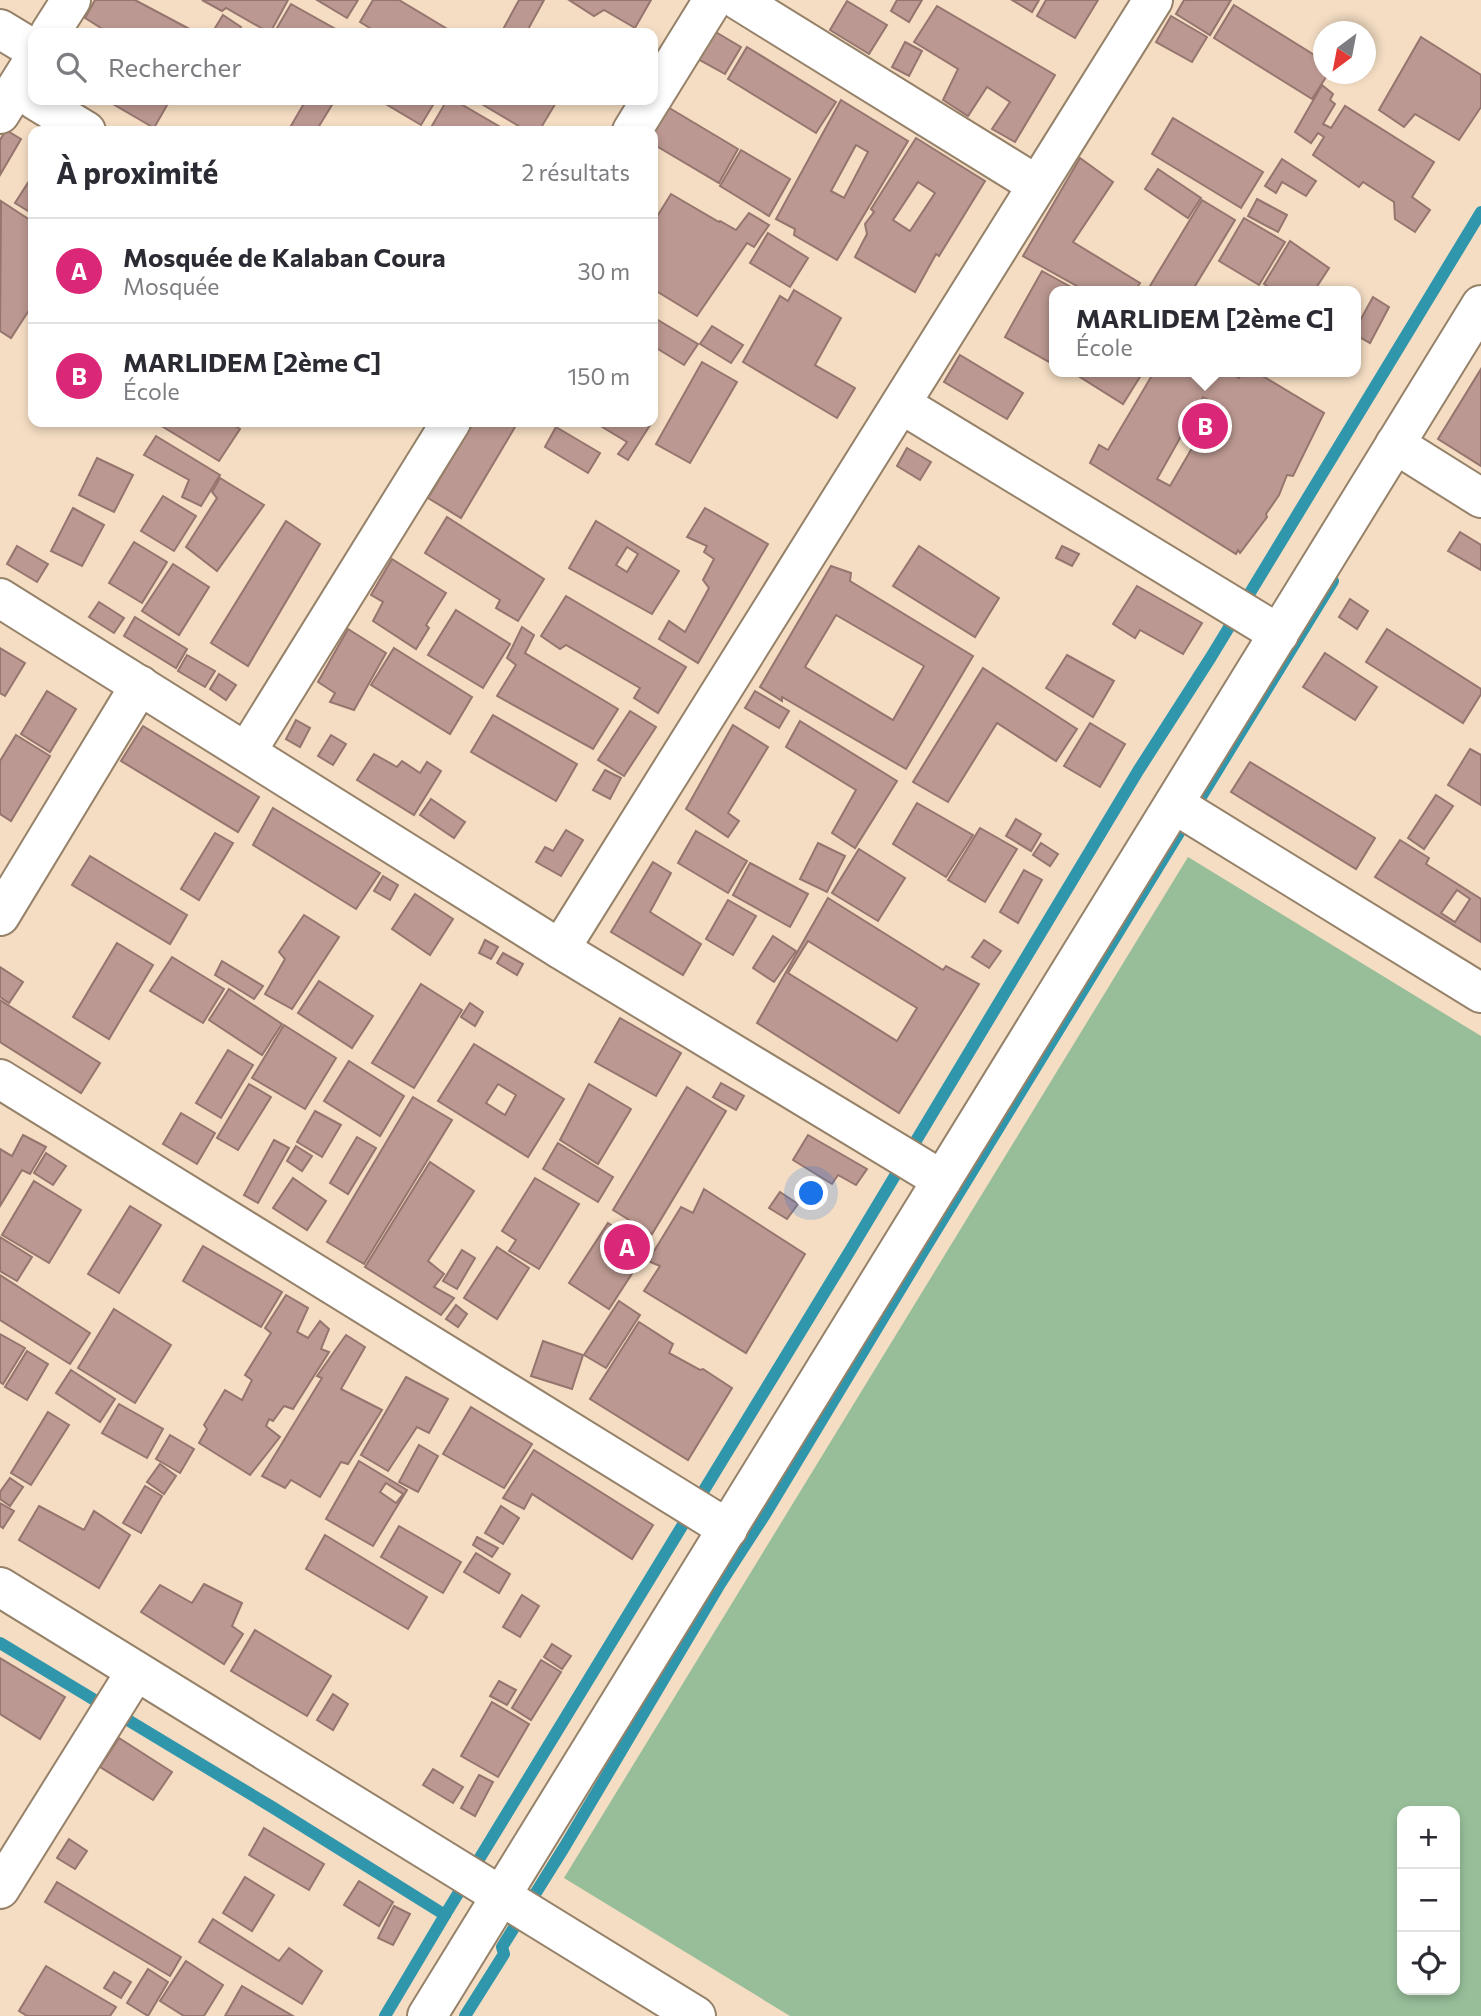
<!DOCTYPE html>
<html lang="fr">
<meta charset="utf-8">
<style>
:root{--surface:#fff;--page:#f2f2f3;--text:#2b2b33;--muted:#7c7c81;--line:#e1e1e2;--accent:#db2777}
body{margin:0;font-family:Commissioner,sans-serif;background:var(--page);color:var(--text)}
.controls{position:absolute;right:21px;bottom:21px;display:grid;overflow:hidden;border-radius:14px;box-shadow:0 4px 10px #0003}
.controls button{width:63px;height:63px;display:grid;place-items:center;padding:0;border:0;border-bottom:2px solid var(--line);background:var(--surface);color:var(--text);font:35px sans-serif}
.compass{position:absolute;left:1313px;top:21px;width:63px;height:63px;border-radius:50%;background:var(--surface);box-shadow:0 4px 10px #0003;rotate:212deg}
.you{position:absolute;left:812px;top:1194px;width:24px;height:24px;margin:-18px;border:5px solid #fff;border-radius:50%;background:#1a73e8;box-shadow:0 0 0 10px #1a73e833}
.badge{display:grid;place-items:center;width:46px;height:46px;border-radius:50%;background:var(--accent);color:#fff;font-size:23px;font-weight:700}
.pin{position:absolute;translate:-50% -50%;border:4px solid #fff;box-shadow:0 2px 7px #0006}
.popup{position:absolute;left:1049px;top:286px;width:312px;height:91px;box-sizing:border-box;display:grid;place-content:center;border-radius:14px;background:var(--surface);filter:drop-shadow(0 2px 5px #0005);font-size:23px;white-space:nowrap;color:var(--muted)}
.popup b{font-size:26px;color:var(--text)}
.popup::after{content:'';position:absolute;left:50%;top:100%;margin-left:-14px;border:14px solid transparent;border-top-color:var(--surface)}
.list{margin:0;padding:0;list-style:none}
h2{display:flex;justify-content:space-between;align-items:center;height:91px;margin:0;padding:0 28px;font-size:30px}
h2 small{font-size:23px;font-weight:400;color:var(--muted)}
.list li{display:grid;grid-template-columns:46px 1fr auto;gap:21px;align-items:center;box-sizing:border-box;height:105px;padding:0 28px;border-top:2px solid var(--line)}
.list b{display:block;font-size:26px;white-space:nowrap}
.list p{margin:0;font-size:23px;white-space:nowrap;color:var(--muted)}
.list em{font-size:23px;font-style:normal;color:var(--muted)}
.icon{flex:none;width:38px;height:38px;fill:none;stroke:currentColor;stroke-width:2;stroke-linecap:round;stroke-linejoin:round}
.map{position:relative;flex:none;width:1481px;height:2016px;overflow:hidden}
.search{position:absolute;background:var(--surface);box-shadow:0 4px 10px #0003;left:28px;top:28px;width:630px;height:77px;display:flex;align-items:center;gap:18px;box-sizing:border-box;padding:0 24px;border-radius:14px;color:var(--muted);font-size:26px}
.panel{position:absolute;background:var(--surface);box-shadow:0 4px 10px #0003;left:28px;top:126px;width:630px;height:301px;border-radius:14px}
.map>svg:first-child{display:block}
.green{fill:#97be99;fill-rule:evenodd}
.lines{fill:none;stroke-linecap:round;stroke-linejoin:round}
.stream{stroke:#3096ac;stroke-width:12}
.building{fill:#bb9891;stroke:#96756e;stroke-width:2;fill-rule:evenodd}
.minor-casing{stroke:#968169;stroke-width:42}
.minor{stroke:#fff;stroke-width:38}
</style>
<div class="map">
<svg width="1481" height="2016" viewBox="0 0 1481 2016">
<rect width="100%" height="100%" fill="#f4ddc3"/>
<path class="green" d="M1188,857L1481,1036V2016H790L564,1878ZM1402,1811H1455V1990H1402Z"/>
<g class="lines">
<g class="stream">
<path d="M0,1643L272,1807L445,1915L385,2016"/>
<path d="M445,1915L851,1249L1138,771L1211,657L1481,212"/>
<path d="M465,2016L504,1954L502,1947L565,1846L720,1584L766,1513L921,1255L1333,581"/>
</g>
</g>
<g class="building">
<path d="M95,0H135L197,33H109L85,18Z"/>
<path d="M202,0H288L270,33L226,8L222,11Z"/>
<path d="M317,0H358L347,18Z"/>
<path d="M373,0H399L454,33H378L360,22Z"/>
<path d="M519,0H544L526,33H501Z"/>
<path d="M569,0H651L635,28L604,10L594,16Z"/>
<path d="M897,0H922L909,22L891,11Z"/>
<path d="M1012,0H1039L1032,12Z"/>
<path d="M1046,0H1098L1075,38L1037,16Z"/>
<path d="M1184,0H1231L1210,35L1176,14Z"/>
<path d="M847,1L887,25L869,54L830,30Z"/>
<path d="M291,4L339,31L338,33H274Z"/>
<path d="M1234,5L1324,61V74H1328L1312,99L1214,38Z"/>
<path d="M937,6L1055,75L1015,142L992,129L1010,102L987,87L968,116L943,100L958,69L914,42Z"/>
<path d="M223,15L241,27L237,33H212Z"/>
<path d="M1171,16L1207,37L1192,62L1156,42Z"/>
<path d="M714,31L741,47L725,74L698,59Z"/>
<path d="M1421,37L1481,75V107L1459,140L1415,114L1404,127L1379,110Z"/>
<path d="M905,42L922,51L909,76L892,67Z"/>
<path d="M747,47L836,102L816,133L728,79Z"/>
<path d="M1322,85L1333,94L1330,100L1335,104L1323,124L1331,128L1345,106L1434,162L1412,197L1430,210L1415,232L1395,219L1394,202L1363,182L1359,187L1313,155L1324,137L1318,133L1311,143L1295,132Z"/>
<path d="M106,100H170L154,128Z"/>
<path d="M306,100H335L316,131H288Z"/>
<path d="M379,100H436L421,125Z"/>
<path d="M447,100H454L507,131H429Z"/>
<path d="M475,100H556L557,101L539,131H527Z"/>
<path d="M841,100L908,141L837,260L794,235L795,229L776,219ZM856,145L868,152L844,198L831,191Z"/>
<path d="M666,106L738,149L719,183L653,144V131Z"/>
<path d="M1173,118L1263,172L1241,208L1152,154Z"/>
<path d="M6,130L21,139L0,175V140Z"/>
<path d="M916,138L985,181L939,256L936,254L915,292L855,257L867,234L865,224L874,212L871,209ZM918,182L935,193L910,231L893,220Z"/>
<path d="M741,150L790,179L769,216L720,186Z"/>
<path d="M1080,158L1113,182L1073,242L1140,283L1135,291H1086L1023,256Z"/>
<path d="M1282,159L1316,181L1306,196L1282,182L1276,193L1265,186Z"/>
<path d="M1158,169L1201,198L1188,218L1145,189Z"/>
<path d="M33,175V214L15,203Z"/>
<path d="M671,194L719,222L720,221L736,230L749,213L769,225L754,247L747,243L697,316L653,289V223Z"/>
<path d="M1257,199L1287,215L1278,232L1248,216Z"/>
<path d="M1202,200L1235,220L1192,291H1147Z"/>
<path d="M1,201L33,222V304L11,338L0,331Z"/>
<path d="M1244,218L1285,242L1259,285L1219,261Z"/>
<path d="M768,233L808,258L790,287L750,263Z"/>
<path d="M1290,241L1329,268L1314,291H1275L1264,284Z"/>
<path d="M1042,271L1078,291H1054V353L1049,362L1005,337Z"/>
<path d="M794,290L841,318L815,365L855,388L837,418L743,362L780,296L788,301Z"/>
<path d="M1373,297L1389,307L1370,343L1356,335V328Z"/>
<path d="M653,317L698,344L684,365L653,346Z"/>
<path d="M712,326L743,345L731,363L700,344Z"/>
<path d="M960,355L1023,393L1007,419L944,382Z"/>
<path d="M702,362L737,382L690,463L656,444Z"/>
<path d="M1481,369V466L1438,439Z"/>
<path d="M1072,372H1143L1123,404Z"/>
<path d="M1154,372H1228L1239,378L1243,372H1256L1324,413L1293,476L1287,475L1279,495L1266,514L1267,517L1240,553L1238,550L1236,554L1090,463L1099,445L1108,450ZM1203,397L1217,405L1170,486L1157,479Z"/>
<path d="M155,422H228L240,429L219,461Z"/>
<path d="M474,422H518L461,518L428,498Z"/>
<path d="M594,422H652L628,460L618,454L627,442Z"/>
<path d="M556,427L600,453L588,473L545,447Z"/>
<path d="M156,436L220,475L201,506L182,497L189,480L144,455Z"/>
<path d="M907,448L931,462L920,480L897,466Z"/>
<path d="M97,458L133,475L114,512L79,495Z"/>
<path d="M220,478L264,505L217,571L186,547L217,498L212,492Z"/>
<path d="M163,496L196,516L174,551L141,531Z"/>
<path d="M73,508L104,525L82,566L51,551Z"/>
<path d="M705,508L768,544L698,663L659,639L669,621L685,632L709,588L703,580L714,559L704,552L707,546L687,537Z"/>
<path d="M447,517L544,579L518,621L496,608L500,600L425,553Z"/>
<path d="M286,521L320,544L248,666L211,643Z"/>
<path d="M596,521L679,571L652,614L569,568ZM627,547L638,554L627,572L616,565Z"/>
<path d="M1460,532L1481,545V570L1448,551Z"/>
<path d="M134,542L167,562L142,603L109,583Z"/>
<path d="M17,546L48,564L37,582L7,564Z"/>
<path d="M919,546L999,598L975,637L893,586Z"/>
<path d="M1062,546L1079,554L1072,566L1056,558Z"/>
<path d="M392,559L446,593L426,625L429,628L416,649L373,621L383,602L371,595Z"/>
<path d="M173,564L209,587L179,635L142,611Z"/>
<path d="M831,566L851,573L850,581L973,656L906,769L782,697V701L760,687ZM836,615L924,666L893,720L805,667Z"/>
<path d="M1137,586L1202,623L1183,654L1140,630L1135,638L1113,624Z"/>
<path d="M566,596L686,667L658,713L634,698L640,688L566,645L560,649L541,636Z"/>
<path d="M1350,599L1368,611L1357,629L1339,617Z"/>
<path d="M99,602L124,618L114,633L89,617Z"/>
<path d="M456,610L510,644L483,688L428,655Z"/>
<path d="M135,617L187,649L176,668L124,636Z"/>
<path d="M522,627L534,635L525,653L618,709L593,749L497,696L516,665L507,658Z"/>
<path d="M348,629L386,653L354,710L330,702L335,693L318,682Z"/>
<path d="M1387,629L1481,689V694L1463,723L1366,662Z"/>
<path d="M0,648L25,663L5,696L0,693Z"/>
<path d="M394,648L472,697L450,734L371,685Z"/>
<path d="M1325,653L1377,687L1355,720L1303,687Z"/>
<path d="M187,655L215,671L205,687L178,671Z"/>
<path d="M1067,655L1114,681L1093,717L1046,688Z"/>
<path d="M983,668L1077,729L1056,761L997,723L948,802L913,782Z"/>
<path d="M219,674L236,685L226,700L210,689Z"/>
<path d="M47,691L76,709L50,752L21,734Z"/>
<path d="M755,691L789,711L779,728L745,708Z"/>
<path d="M630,711L656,727L624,776L598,760Z"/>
<path d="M493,715L577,764L556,801L471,752Z"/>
<path d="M296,720L310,728L300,747L286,739Z"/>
<path d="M800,721L897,781L855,848L832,833L856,790L786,747Z"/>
<path d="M1090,723L1125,744L1100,787L1064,766Z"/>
<path d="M733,725L768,747L728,813L739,821L728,837L686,809Z"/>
<path d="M143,726L259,797L238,832L121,761Z"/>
<path d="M16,735L50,756L11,821L0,814V761Z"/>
<path d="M331,735L346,744L333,765L318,756Z"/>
<path d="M1470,749L1481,755V805L1448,785Z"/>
<path d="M374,754L397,767L402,761L420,773L427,762L441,771L414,815L357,780Z"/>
<path d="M1250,762L1375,838L1356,869L1231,792Z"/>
<path d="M605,770L621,778L610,799L593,790Z"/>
<path d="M1436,795L1453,806L1424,849L1408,838Z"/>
<path d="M431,799L465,822L454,838L420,815Z"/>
<path d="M917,803L973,835L946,877L893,844Z"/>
<path d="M273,808L380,873L356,909L253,845Z"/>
<path d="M1016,819L1041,834L1031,851L1006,836Z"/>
<path d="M980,828L1017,849L985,902L948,880Z"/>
<path d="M566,830L583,840L561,876L536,862L545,847L553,851Z"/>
<path d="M696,831L747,861L728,893L678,863Z"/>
<path d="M215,833L233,843L199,900L181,889Z"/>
<path d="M1400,840L1429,858L1426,864L1481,899V942L1375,877ZM1457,890L1470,899L1455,922L1441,913Z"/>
<path d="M818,843L845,856L827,892L800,879Z"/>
<path d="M1041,843L1058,854L1050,866L1033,855Z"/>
<path d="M859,849L905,878L878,921L832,893Z"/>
<path d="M90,856L187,915L170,944L72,885Z"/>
<path d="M653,862L671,873L650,912L701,944L683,975L611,932Z"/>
<path d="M750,863L808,894L790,927L733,895Z"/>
<path d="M1024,870L1042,880L1018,923L1000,912Z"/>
<path d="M383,876L398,885L390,900L374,891Z"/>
<path d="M415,894L453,919L430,955L392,929Z"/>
<path d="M828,898L943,970L946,966L979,984L899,1113L757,1023ZM808,941L917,1008L897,1041L788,973Z"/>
<path d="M728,900L756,916L733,955L706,939Z"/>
<path d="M304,915L339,937L292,1009L265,994L285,959L279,952Z"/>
<path d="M773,936L796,951L774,982L753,968Z"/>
<path d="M485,940L498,947L491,959L479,953Z"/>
<path d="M984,940L1001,951L989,968L972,957Z"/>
<path d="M117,943L153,965L109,1039L73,1017Z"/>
<path d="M503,953L523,964L517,975L497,963Z"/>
<path d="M172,957L224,989L203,1023L150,991Z"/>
<path d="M222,961L263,986L254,999L215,975Z"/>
<path d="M0,967L23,982L9,1003L0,997Z"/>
<path d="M319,981L373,1016L352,1048L298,1013Z"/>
<path d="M421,984L462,1010L414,1088L372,1063Z"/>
<path d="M229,989L282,1024L262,1055L209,1020Z"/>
<path d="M0,1000L100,1063L81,1093L0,1042Z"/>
<path d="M470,1003L483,1012L475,1026L461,1017Z"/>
<path d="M620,1018L681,1053L656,1096L595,1062Z"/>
<path d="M284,1025L336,1058L305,1109L252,1078Z"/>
<path d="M474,1044L564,1099L528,1157L438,1101ZM498,1084L516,1095L505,1115L486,1103Z"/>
<path d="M228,1050L253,1065L221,1118L196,1103Z"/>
<path d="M349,1061L404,1096L380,1136L324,1101Z"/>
<path d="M721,1083L744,1096L736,1110L713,1097Z"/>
<path d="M249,1084L271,1097L238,1150L217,1138Z"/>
<path d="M589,1084L631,1109L598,1164L560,1140Z"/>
<path d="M687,1087L726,1111L652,1234L613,1210Z"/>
<path d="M413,1097L452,1120L364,1264L327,1242Z"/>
<path d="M315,1111L341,1125L322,1157L297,1142Z"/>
<path d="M181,1113L215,1133L197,1164L163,1144Z"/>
<path d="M23,1135L46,1147L30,1174L22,1170L0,1206V1149L12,1156Z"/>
<path d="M808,1135L867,1169L856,1185L838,1175L832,1184L793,1160Z"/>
<path d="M357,1137L376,1148L348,1194L330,1183Z"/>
<path d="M274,1140L289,1148L258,1203L244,1195Z"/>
<path d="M558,1143L613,1177L598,1202L543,1169Z"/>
<path d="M296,1146L312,1156L302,1171L287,1161Z"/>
<path d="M46,1153L66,1166L53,1185L34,1173Z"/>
<path d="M430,1162L474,1191L428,1261L444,1274L434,1287L454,1298L441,1315L365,1267Z"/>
<path d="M293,1178L326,1201L307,1230L273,1208Z"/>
<path d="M535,1178L579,1204L539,1269L509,1251L516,1240L502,1231Z"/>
<path d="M34,1181L81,1210L49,1263L2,1235Z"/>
<path d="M704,1189L805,1254L746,1353L644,1291L660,1266L648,1261L681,1207L693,1213Z"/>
<path d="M780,1192L798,1204L787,1219L769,1208Z"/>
<path d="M130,1206L161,1225L119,1293L88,1274Z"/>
<path d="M608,1223L648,1249L609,1309L569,1283Z"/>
<path d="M0,1237L32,1257L17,1281L0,1271Z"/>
<path d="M203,1246L282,1292L261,1327L183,1281Z"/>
<path d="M497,1247L529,1268L497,1319L464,1298Z"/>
<path d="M462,1250L475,1258L457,1289L443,1281Z"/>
<path d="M0,1275L90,1333L70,1364L0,1320Z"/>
<path d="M286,1295L308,1308L297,1332L308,1338L320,1321L329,1329L321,1349L329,1352L293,1409L284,1406L273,1421L269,1419L266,1426L280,1437L250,1475L199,1443L207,1429L204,1425L225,1390L242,1400L252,1380L245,1375L271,1333L265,1328Z"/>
<path d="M619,1301L640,1315L606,1368L584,1355Z"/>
<path d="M456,1305L467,1314L458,1327L446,1319Z"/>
<path d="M114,1309L171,1345L135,1403L78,1368Z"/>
<path d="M639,1322L673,1344L669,1353L700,1370L703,1369L732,1388L688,1460L590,1399Z"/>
<path d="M0,1334L25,1348L3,1384L0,1382Z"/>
<path d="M346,1335L365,1347L341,1389L382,1410L348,1464L341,1462L320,1497L291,1480L285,1488L262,1476L322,1378L317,1376Z"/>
<path d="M543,1341L583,1355L572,1389L531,1376Z"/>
<path d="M27,1351L48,1364L27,1400L5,1387Z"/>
<path d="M71,1370L115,1399L100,1422L56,1393Z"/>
<path d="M406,1377L448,1399L429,1433L417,1427L388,1471L361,1455Z"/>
<path d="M119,1404L163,1429L147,1458L102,1433Z"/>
<path d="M471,1407L532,1444L504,1488L443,1454Z"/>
<path d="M48,1412L69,1425L31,1485L11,1473Z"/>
<path d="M170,1435L194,1449L180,1473L156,1459Z"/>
<path d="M419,1445L438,1456L418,1492L399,1482Z"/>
<path d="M534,1450L653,1525L632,1559L532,1494L524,1509L503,1498Z"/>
<path d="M359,1461L407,1490L373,1546L326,1519ZM386,1483L403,1494L396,1503L380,1492Z"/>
<path d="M160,1464L176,1476L164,1494L147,1482Z"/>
<path d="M10,1478L23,1487L10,1506L0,1499V1492Z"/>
<path d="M145,1486L162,1496L141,1533L123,1523Z"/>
<path d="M0,1503L14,1511L3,1528L0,1526Z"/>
<path d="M39,1506L84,1530L94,1511L130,1535L99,1588L19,1540Z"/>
<path d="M501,1506L519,1518L503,1544L485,1533Z"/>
<path d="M399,1526L461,1562L443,1593L381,1557Z"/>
<path d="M325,1535L427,1597L408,1629L306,1569Z"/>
<path d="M477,1537L498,1548L492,1557L473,1545Z"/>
<path d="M476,1553L510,1574L499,1593L464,1572Z"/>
<path d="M204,1584L242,1603L232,1626L243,1634L224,1664L141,1612L160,1585L192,1603Z"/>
<path d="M522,1595L539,1606L520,1637L503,1627Z"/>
<path d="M255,1630L331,1676L307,1716L231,1671Z"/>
<path d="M552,1644L571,1656L562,1669L544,1657Z"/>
<path d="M0,1658L65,1697L40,1739L0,1714Z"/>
<path d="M541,1660L561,1672L531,1720L512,1708Z"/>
<path d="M499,1681L516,1690L507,1705L490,1696Z"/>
<path d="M333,1694L348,1704L333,1730L317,1720Z"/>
<path d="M492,1702L529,1724L498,1777L461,1756Z"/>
<path d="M119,1738L172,1772L153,1800L100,1767Z"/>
<path d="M433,1769L463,1787L453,1803L423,1785Z"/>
<path d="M479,1775L493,1782L475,1816L461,1808Z"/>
<path d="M264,1828L324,1864L309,1890L249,1855Z"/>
<path d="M69,1839L87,1851L75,1869L57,1858Z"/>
<path d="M245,1877L274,1895L252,1931L223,1913Z"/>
<path d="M359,1881L393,1902L379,1926L344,1905Z"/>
<path d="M57,1882L181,1957L170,1976L45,1902Z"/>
<path d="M394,1906L410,1914L393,1945L378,1938Z"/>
<path d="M213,1919L279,1961L289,1948L322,1971L302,2004L199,1942Z"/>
<path d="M186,1961L223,1985L204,2016H184L160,2001Z"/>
<path d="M46,1966L116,2007L110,2016H27L19,2011Z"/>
<path d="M148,1969L168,1982L148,2016L127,2003Z"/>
<path d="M114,1972L131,1982L121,1998L104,1988Z"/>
<path d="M242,1986L293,2016H225Z"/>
</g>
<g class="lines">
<defs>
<g id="minor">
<path d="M738,0L1037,185"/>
<path d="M0,29L33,49"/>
<path d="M50,33L71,0"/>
<path d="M653,97L713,0"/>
<path d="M35,100L86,131"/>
<path d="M0,114L33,61"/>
<path d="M632,131L651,100"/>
<path d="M901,404L1279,634"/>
<path d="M1395,444L1481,498"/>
<path d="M0,598L560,949L942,1180"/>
<path d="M247,751L451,422"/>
<path d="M1174,804L1481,993"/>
<path d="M0,916L140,685"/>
<path d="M560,949L1153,0"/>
<path d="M0,1079L728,1529"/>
<path d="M0,1587L696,2016"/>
<path d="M0,1889L136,1671"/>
<path d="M427,2016L1481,305"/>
</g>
</defs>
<use href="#minor" class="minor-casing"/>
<use href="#minor" class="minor"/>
</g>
</svg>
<div class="controls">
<button>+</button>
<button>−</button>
<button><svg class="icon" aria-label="locate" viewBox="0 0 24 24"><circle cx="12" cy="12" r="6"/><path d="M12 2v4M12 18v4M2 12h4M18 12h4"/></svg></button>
</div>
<svg class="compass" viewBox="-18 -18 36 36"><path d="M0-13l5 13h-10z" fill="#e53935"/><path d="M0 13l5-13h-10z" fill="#7c7c81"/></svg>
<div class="you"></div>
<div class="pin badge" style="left:627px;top:1247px">A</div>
<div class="pin badge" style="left:1205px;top:426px">B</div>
<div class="popup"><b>MARLIDEM [2ème C]</b>École</div>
<div class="search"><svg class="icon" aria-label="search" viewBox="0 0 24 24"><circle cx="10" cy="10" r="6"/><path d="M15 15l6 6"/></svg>Rechercher</div>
<section class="panel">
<h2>À proximité<small>2 résultats</small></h2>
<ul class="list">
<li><span class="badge">A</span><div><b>Mosquée de Kalaban Coura</b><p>Mosquée</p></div><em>30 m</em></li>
<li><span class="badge">B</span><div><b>MARLIDEM [2ème C]</b><p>École</p></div><em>150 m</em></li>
</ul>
</section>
</div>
